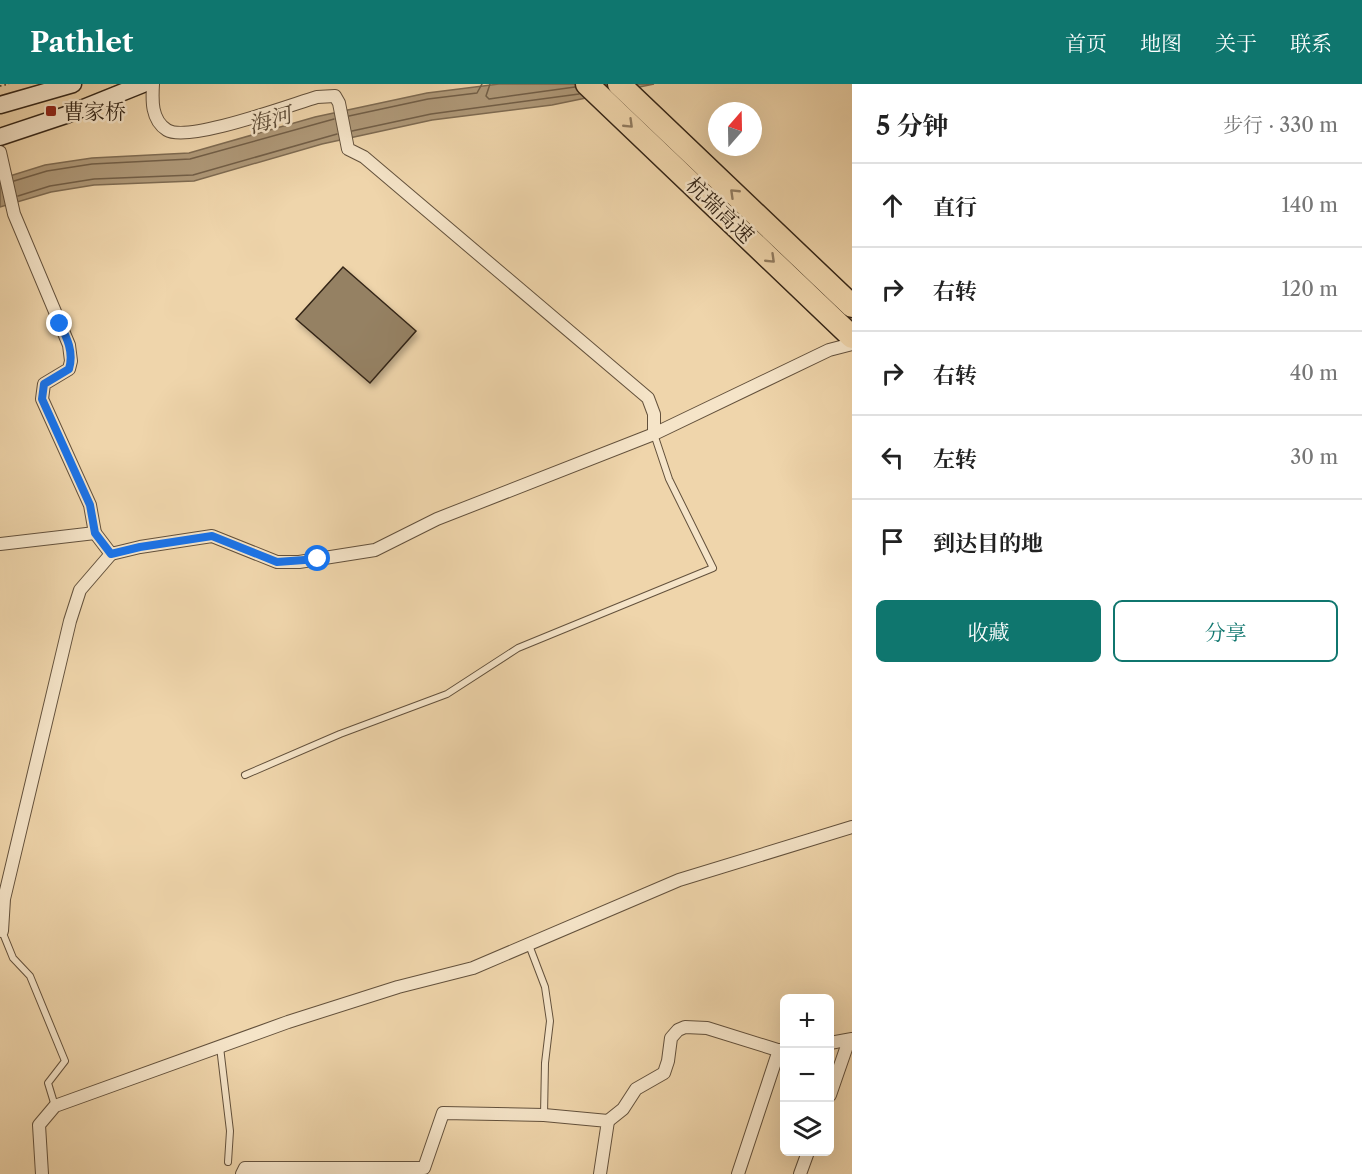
<!DOCTYPE html>
<html lang="zh">
<meta charset="utf-8">
<style>
:root{--surface:#fff;--page:#f6f6f6;--text:#222;--muted:#767676;--line:#e0e0e0;--accent:#0f766e}
body{margin:0;font-family:"Libre Caslon Text","Noto Serif SC",serif;background:var(--page);color:var(--text)}
.controls{position:absolute;right:18px;bottom:18px;display:grid;overflow:hidden;border-radius:9px;box-shadow:0 6px 24px #0002}
.controls button{width:54px;height:54px;display:grid;place-items:center;padding:0;border:0;border-bottom:2px solid var(--line);background:var(--surface);color:var(--text);font:30px sans-serif}
.compass{position:absolute;left:708px;top:18px;width:54px;height:54px;border-radius:50%;background:var(--surface);box-shadow:0 6px 24px #0002;rotate:20deg}
.stop{position:absolute;width:18px;height:18px;margin:-14px;border:4px solid #1a73e8;border-radius:50%;background:#fff}
.stop.end{background:#1a73e8;border-color:#fff;box-shadow:0 2px 6px #0008}
.list{margin:0;padding:0;list-style:none}
h2{display:flex;justify-content:space-between;align-items:center;height:78px;margin:0;padding:0 24px;font-size:26px}
h2 small{font-size:20px;font-weight:400;color:var(--muted)}
.list li{display:grid;grid-template-columns:39px 1fr auto;gap:18px;align-items:center;box-sizing:border-box;height:84px;padding:0 24px;border-top:2px solid var(--line)}
.list b{display:block;font-size:22px;white-space:nowrap}
.list em{font-size:20px;font-style:normal;color:var(--muted)}
.actions{display:flex;gap:12px;padding:18px 24px}
.actions a{flex:1;padding:14px 0;border:2px solid var(--accent);border-radius:9px;text-align:center;font-size:21px;color:var(--accent)}
.actions .main{background:var(--accent);color:#fff}
.icon{flex:none;width:33px;height:33px;fill:none;stroke:currentColor;stroke-width:2;stroke-linecap:round;stroke-linejoin:round}
.map{position:relative;flex:none;width:852px;height:1090px;overflow:hidden}
header{display:flex;align-items:center;gap:36px;box-sizing:border-box;height:84px;padding:0 30px;background:var(--accent);color:#fff}
header strong{font-size:28px}
nav{display:flex;gap:33px;margin-inline-start:auto;font-size:21px}
main{display:flex}
aside{flex:1;background:var(--surface)}
.map>svg:first-child{display:block}
.water{fill:#af9979;stroke:#7e6b52;stroke-width:1.5}
.lines{fill:none;stroke-linecap:round;stroke-linejoin:round}
.shore{stroke:#725f48;stroke-width:1.5}
.building{fill:#958164;stroke:#342517;stroke-width:1.5;filter:url(#shadow)}
.service-casing{stroke:#63513c;stroke-width:8}
.minor-casing{stroke:#63513c;stroke-width:14}
.secondary-casing{stroke:#342517;stroke-width:19}
.motorway-casing{stroke:#342517;stroke-width:25}
.path{stroke:#342517;stroke-width:1.5;stroke-dasharray:1.5 3;stroke-linecap:butt}
.service{stroke:#f5e4c8;stroke-width:6}
.minor{stroke:#f5e4c8;stroke-width:12}
.secondary{stroke:#f5e4c8;stroke-width:16}
.motorway{stroke:#efd5ab;stroke-width:22}
.oneway{stroke:#927d61}
.route{stroke:#1a73e8;stroke-width:8}
.poi-dot{fill:#8f2418;stroke:#f5e4c8;stroke-width:2}
.labels{text-anchor:middle;dominant-baseline:central;stroke-width:5;stroke-linejoin:round;paint-order:stroke}
.poi-label{font-size:21px;fill:#342517;stroke:#f5e4c8;text-anchor:start}
.street-label{font-size:21px;fill:#342517;stroke:#f5e4c8}
.water-label{font-size:22px;font-style:italic;fill:#594834;stroke:#f5e4c8}
</style>
<header>
<strong>Pathlet</strong>
<nav><a>首页</a><a>地图</a><a>关于</a><a>联系</a></nav>
</header>
<main>
<div class="map">
<svg width="852" height="1090" viewBox="0 0 852 1090">
<defs>
<filter id="shadow"><feDropShadow dx="2.5" dy="4.5" stdDeviation="3" flood-color="#0004"/></filter>
</defs>
<rect width="100%" height="100%" fill="#efd5ab"/>
<filter id="stains"><feTurbulence type="fractalNoise" baseFrequency=".00333" numOctaves="4"/><feColorMatrix values="0 0 0 0 .2 0 0 0 0 .09 0 0 0 0 .02 0 0 0 .5 -.17"/></filter>
<radialGradient id="worn" r=".72"><stop offset=".6" stop-color="#630" stop-opacity="0"/><stop offset="1" stop-color="#630" stop-opacity=".3"/></radialGradient>
<path class="water" d="M499,0H654L552,21L432,36L322,60L194,97L94,101L51,108L0,123V95L45,81L92,74L189,69L315,33L427,9Z"/>
<g class="lines">
<g class="shore">
<path d="M490,0L486,12L489,15L575,3"/>
<path d="M349,32L428,15L477,9L482,0"/>
<path d="M352,47L431,30L579,10"/>
<path d="M14,97L47,87L92,80L190,75L334,35"/>
<path d="M18,112L50,102L94,95L193,91L337,50"/>
</g>
</g>
<path class="building" d="M343,183L416,247L370,299L296,235Z"/>
<g class="lines">
<defs>
<g id="service">
<path d="M245,691L340,650L447,610L518,564L713,484L669,395L654,350"/>
<path d="M2,847L13,874L30,892L65,977L48,999L55,1022"/>
<path d="M529,861L545,903L550,937L545,979L544,1031"/>
<path d="M220,963L230,1047L228,1078"/>
</g>
<g id="minor">
<path d="M153,0C152,16 151,36 167,46C188,59 290,21 317,13L335,12L339,19L348,65L364,73L648,314L654,330V350"/>
<path d="M0,68L14,130L69,261L71,277L69,285L44,300L42,315L90,421L95,449L111,470L140,463L212,452L277,478H299L375,466L437,435L654,350L829,266L852,260"/>
<path d="M0,460L95,449"/>
<path d="M2,847L4,815L70,537L80,506L111,470"/>
<path d="M830,959L852,955"/>
<path d="M830,1011L849,956"/>
<path d="M608,1037L623,1025L636,1005L664,989L668,977L671,954L678,946L685,943L707,944L784,968"/>
<path d="M42,1090L39,1041L55,1022L288,938L398,903L473,884L679,796L852,743"/>
<path d="M242,1090L245,1084H424L443,1029L544,1031L608,1037L600,1090"/>
<path d="M738,1090L779,966"/>
<path d="M800,1090L808,1068"/>
</g>
<g id="secondary">
<path d="M0,21L73,0"/>
<path d="M0,53L66,31L143,0"/>
</g>
<g id="motorway">
<path d="M587,0L852,253"/>
<path d="M619,0L852,222"/>
</g>
</defs>
<use href="#service" class="service-casing"/>
<use href="#minor" class="minor-casing"/>
<use href="#secondary" class="secondary-casing"/>
<use href="#motorway" class="motorway-casing"/>
<path class="path" d="M0,2L9,0"/>
<use href="#service" class="service"/>
<use href="#minor" class="minor"/>
<use href="#secondary" class="secondary"/>
<use href="#motorway" class="motorway"/>
</g>
<defs><path id="oneway-chevron" d="M-2-3.5L2.5 0L-2 3.5" fill="none" stroke-width="1.6" stroke-linecap="round" stroke-linejoin="round" transform="scale(1.5)"/></defs>
<g class="oneway">
<use href="#oneway-chevron" transform="translate(629 40) rotate(44)"/>
<use href="#oneway-chevron" transform="translate(734 109) rotate(-136)"/>
<use href="#oneway-chevron" transform="translate(771 175) rotate(44)"/>
</g>
<g class="lines">
<path class="route" d="M60,240C67,254 74,268 69,285L44,300L42,315L90,421L95,449L111,470L140,463L212,452L277,478L318,475"/>
</g>
<rect class="poi-dot" x="45" y="21" width="12" height="12" rx="3"/>
<g class="labels">
<g class="poi-label">
<text x="63" y="27">曹家桥</text>
</g>
<g class="street-label">
<text transform="translate(720 126) rotate(44)">杭瑞高速</text>
</g>
<g class="water-label">
<text transform="translate(270 36) rotate(-16)">海河</text>
</g>
</g>
<rect width="100%" height="100%" filter="url(#stains)"/>
<rect width="100%" height="100%" fill="url(#worn)"/>
</svg>
<div class="controls">
<button>+</button>
<button>−</button>
<button><svg class="icon" aria-label="layers" viewBox="0 0 24 24"><path d="M12 4l9 5-9 5-9-5zM3 14l9 5 9-5"/></svg></button>
</div>
<svg class="compass" viewBox="-18 -18 36 36"><path d="M0-13l5 13h-10z" fill="#e53935"/><path d="M0 13l5-13h-10z" fill="#767676"/></svg>
<div class="stop" style="left:318px;top:475px"></div>
<div class="stop end" style="left:60px;top:240px"></div>
</div>
<aside>
<h2>5 分钟<small>步行 · 330 m</small></h2>
<ul class="list">
<li><svg class="icon" aria-label="ahead" viewBox="0 0 24 24"><path d="M12 20V5M6 11l6-6 6 6"/></svg><div><b>直行</b></div><em>140 m</em></li>
<li><svg class="icon" aria-label="right" viewBox="0 0 24 24"><path d="M7 20v-9h11M14 6l5 5-5 5"/></svg><div><b>右转</b></div><em>120 m</em></li>
<li><svg class="icon" aria-label="right" viewBox="0 0 24 24"><path d="M7 20v-9h11M14 6l5 5-5 5"/></svg><div><b>右转</b></div><em>40 m</em></li>
<li><svg class="icon" aria-label="left" viewBox="0 0 24 24"><path d="M17 20v-9H6M10 6l-5 5 5 5"/></svg><div><b>左转</b></div><em>30 m</em></li>
<li><svg class="icon" aria-label="arrive" viewBox="0 0 24 24"><path d="M6 21V4h12l-3 4 3 4H6"/></svg><div><b>到达目的地</b></div></li>
</ul>
<div class="actions"><a class="main">收藏</a><a>分享</a></div>
</aside>
</main>
